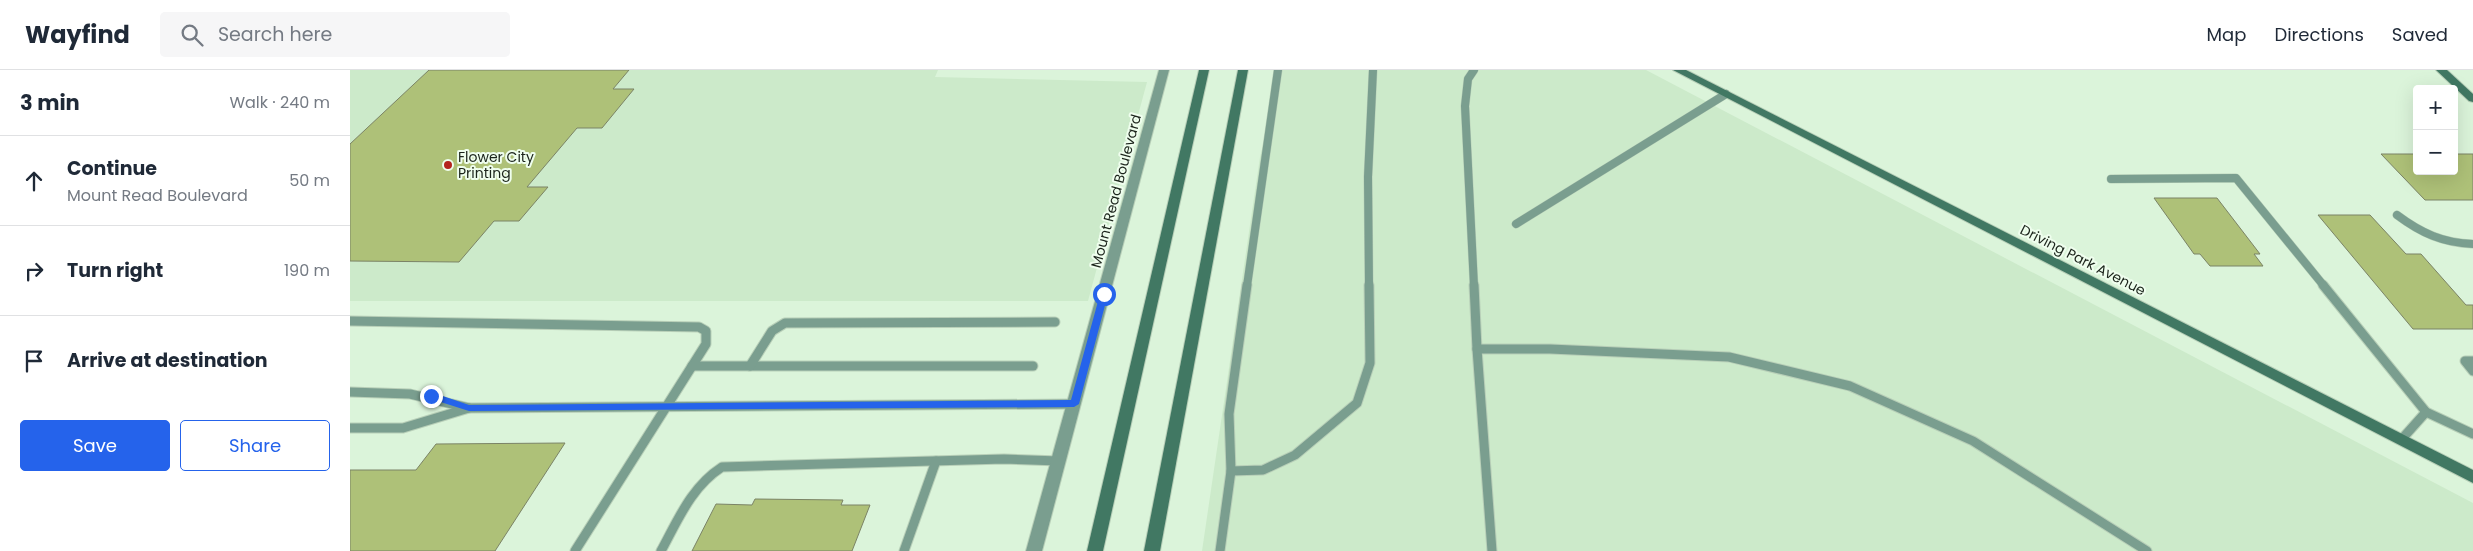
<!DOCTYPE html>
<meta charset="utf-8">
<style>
:root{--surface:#fff;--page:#f6f6f7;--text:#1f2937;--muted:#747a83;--line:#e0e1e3;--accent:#2563eb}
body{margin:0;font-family:Poppins,sans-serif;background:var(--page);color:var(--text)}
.controls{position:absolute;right:15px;top:15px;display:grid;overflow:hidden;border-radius:5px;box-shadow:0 5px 20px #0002}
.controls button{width:45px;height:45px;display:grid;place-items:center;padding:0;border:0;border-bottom:1px solid var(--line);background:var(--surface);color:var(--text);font:25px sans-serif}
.stop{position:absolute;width:15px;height:15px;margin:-11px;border:4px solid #2563eb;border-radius:50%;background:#fff}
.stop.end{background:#2563eb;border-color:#fff;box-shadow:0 1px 5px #0008}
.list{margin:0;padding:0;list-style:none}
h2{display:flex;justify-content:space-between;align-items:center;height:65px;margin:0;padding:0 20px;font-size:21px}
h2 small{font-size:16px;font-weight:400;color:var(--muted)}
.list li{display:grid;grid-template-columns:32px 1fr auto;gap:15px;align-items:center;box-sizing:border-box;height:90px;padding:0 20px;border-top:1px solid var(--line)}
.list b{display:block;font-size:19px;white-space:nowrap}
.list p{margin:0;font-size:16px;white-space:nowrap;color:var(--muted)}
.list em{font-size:16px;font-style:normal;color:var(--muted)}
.actions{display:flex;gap:10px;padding:15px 20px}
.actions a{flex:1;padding:11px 0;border:1px solid var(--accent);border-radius:5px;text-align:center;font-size:18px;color:var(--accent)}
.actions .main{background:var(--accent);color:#fff}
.icon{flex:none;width:28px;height:28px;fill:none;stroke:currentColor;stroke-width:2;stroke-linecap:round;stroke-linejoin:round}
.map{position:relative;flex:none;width:2123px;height:481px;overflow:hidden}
header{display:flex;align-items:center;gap:30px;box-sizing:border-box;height:70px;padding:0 25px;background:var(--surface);border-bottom:1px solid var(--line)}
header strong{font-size:24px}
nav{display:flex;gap:28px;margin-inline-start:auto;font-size:18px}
.search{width:350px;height:45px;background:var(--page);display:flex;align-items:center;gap:12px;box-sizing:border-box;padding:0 18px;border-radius:5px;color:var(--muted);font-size:19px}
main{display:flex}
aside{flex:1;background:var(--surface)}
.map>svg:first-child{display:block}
.built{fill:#cceaca}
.building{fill:#aec178;stroke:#7b8366}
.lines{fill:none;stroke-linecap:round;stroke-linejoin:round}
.lane-far1-casing{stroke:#b8cfb8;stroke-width:9}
.lane-casing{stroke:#b8cfb8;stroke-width:11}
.street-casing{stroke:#b8cfb8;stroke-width:2}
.secondary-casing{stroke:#b8cfb8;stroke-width:2}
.lane-far1{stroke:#7a9e8f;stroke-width:8}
.lane{stroke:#7a9e8f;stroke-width:9}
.street{fill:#7a9e8f;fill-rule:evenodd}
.secondary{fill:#417863;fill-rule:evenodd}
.route{fill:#2563eb}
.poi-dot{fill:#b4241e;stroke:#effeee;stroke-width:2}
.labels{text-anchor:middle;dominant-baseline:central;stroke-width:4;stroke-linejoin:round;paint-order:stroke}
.poi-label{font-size:14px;fill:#1b241b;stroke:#effeee;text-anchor:start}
.street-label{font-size:14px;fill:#1b241b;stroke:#effeee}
</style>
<header>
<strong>Wayfind</strong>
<div class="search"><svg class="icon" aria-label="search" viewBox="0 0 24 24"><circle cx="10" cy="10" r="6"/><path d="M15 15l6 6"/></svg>Search here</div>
<nav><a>Map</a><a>Directions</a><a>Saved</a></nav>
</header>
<main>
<aside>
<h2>3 min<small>Walk · 240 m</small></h2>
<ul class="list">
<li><svg class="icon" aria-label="ahead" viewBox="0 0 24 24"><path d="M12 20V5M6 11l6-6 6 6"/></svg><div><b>Continue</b><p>Mount Read Boulevard</p></div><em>50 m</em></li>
<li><svg class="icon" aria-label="right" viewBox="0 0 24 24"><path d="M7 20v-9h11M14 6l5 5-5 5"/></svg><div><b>Turn right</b></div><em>190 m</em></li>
<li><svg class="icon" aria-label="arrive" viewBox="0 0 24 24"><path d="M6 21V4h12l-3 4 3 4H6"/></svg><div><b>Arrive at destination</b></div></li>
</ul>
<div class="actions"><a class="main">Save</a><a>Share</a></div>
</aside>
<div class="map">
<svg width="2123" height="481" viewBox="0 0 2123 481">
<rect width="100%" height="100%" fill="#dbf4da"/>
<g class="built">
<path d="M0,0H588L585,7L797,12L738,231H0Z"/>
<path d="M932,0H1296L2123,433V481H852L910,87Z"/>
</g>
<g class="building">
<path d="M79,0H279L263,19H284L252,58H227L177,117H198L169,151H144L109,192L0,191V74Z"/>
<path d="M2031,84H2067V101H2104V84H2123V130H2075Z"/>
<path d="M1804,128H1867L1910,184H1904L1913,196H1860L1850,184H1844Z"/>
<path d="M1968,145H2020L2056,184H2071L2116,235H2123V259H2063Z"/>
<path d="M215,373L145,481H0V400H66L86,374Z"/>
<path d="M405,429L493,430L491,435H520L502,481H342L366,434L402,435Z"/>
</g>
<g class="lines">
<defs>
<g id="lane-far1">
<path d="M1761,109L1886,108L1974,216"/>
<path d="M2047,145C2071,163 2093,173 2123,174"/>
<path d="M1166,154L1376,24"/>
<path d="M897,216L928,0"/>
<path d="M1019,216L1018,107L1023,0"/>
<path d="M1124,216L1115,36L1118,9L1124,0"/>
</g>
<g id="lane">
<path d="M1124,215L1127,279H1200L1379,287L1500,316L1623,371L1797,481"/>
<path d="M1973,215L2076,342L2123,364"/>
<path d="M0,251L349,257L356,261V274L225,481"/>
<path d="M1127,279L1142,481"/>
<path d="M2123,291H2115L2123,301"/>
<path d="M342,296H683"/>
<path d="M400,296L422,261L435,253L705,252"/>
<path d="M0,322L60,324L119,338"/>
<path d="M0,358H53L119,338L724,334"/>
<path d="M2051,370L2076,342"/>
<path d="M881,401L913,400L945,385L1007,333L1020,293L1019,215"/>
<path d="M311,481C328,450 341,417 372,397L654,389L709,391"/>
<path d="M554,481L586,391"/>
<path d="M870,481L881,401L879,344L897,215"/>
</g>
<path id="street" d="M809,0H819L692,481H676Z"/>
<g id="secondary">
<path d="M849,0H859L753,481H737Z"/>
<path d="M888,0H898L810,481H794Z"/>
<path d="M1323,0H1336L2123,400V413Z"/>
<path d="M2086,0H2097L2123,24V32L2119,31Z"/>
</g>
</defs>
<use href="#lane-far1" class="lane-far1-casing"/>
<use href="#lane" class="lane-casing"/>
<use href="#street" class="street-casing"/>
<use href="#secondary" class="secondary-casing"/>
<use href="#lane-far1" class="lane-far1"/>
<use href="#lane" class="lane"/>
<use href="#street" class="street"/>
<use href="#secondary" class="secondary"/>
</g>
<path class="route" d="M754,221L758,224L729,334L724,337L119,341L78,328L76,326L81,322L119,335L721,330L750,224Z"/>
<circle class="poi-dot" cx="98" cy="95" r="5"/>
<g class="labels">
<g class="poi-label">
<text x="108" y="87">Flower City<tspan x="108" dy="16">Printing</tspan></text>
</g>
<g class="street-label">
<text transform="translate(766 121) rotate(-75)">Mount Read Boulevard</text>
<text transform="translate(1733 190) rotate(27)">Driving Park Avenue</text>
</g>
</g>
</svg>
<div class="controls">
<button>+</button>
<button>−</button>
</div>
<div class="stop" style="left:754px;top:224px"></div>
<div class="stop end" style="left:81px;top:326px"></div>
</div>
</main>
